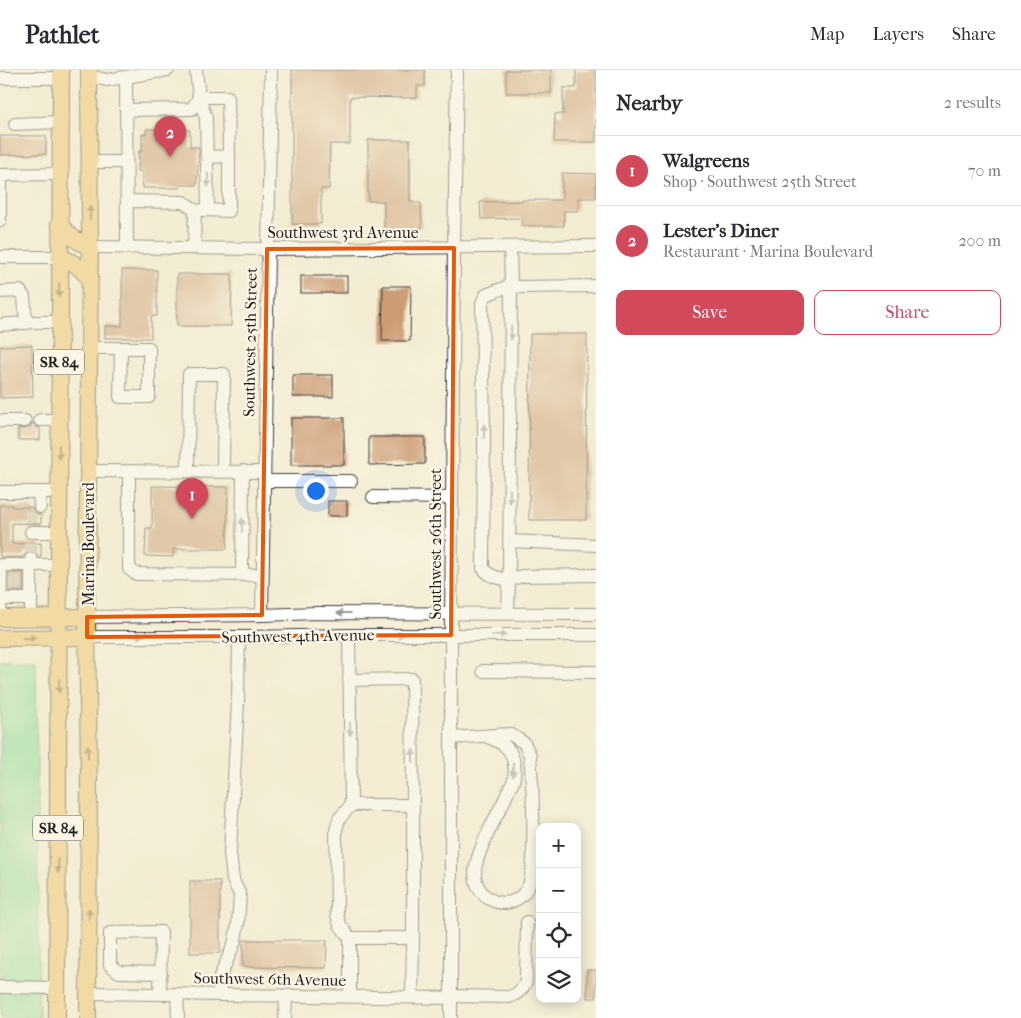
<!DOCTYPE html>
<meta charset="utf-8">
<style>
:root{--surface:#fff;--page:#f2f2f3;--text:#2b2b33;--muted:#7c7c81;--line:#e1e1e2;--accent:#d1495b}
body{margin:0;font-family:"IM FELL French Canon",serif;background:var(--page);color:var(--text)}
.controls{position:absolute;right:15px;bottom:15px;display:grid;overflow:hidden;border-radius:10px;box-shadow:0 2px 12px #0003}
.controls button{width:45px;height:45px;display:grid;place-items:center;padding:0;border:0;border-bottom:1px solid var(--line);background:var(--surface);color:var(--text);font:25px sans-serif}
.you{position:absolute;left:315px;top:420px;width:18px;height:18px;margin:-12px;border:4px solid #fff;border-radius:50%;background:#1a73e8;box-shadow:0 0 0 8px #1a73e833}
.badge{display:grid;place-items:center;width:32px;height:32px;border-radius:50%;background:var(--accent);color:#fff;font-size:16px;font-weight:700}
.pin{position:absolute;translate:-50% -41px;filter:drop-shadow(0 1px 2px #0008)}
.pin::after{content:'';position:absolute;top:26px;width:18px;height:15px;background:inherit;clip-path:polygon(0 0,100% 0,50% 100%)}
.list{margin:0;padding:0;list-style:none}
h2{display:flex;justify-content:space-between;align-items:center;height:65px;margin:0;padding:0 20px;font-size:21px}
h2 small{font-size:16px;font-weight:400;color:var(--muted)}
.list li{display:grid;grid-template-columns:32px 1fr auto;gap:15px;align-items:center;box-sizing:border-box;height:70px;padding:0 20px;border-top:1px solid var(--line)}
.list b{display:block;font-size:19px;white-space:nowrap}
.list p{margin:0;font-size:16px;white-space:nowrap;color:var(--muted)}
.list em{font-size:16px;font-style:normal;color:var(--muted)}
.actions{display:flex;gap:10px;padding:15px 20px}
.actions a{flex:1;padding:11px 0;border:1px solid var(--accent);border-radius:10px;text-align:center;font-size:18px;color:var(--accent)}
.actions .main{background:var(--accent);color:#fff}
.icon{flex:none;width:28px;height:28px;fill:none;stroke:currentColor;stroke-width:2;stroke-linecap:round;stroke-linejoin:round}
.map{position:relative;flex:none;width:596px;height:948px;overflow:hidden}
header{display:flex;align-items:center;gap:30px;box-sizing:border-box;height:70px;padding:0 25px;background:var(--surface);border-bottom:1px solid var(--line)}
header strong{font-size:24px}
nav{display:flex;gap:28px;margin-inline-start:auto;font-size:18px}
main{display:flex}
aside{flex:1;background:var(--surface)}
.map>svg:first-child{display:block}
.green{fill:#88db9d;stroke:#527c5c}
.building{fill:#cc9c75}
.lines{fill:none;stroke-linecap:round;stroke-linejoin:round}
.minor-tunnel{stroke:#c8c2ae;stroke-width:12;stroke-dasharray:12 6;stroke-linecap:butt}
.minor-casing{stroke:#3c3b37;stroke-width:14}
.major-casing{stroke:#3c3b37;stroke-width:18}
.minor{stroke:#fff;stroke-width:12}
.major{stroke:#f0c469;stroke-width:16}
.oneway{fill:#999}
.oneway2{fill:#867042}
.marked{fill:none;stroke:#e8590c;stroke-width:4;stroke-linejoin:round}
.labels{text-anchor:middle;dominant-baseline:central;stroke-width:4.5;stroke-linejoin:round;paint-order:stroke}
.shield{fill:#fcf5e5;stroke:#5f5d58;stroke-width:1}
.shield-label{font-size:15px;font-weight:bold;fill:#1c1c1c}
.street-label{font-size:16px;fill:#1c1c1c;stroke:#fcf5e5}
</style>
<header>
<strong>Pathlet</strong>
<nav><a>Map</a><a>Layers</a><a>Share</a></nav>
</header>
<main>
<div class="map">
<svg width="596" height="948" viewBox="0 0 596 948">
<rect width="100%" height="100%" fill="#fcf5e5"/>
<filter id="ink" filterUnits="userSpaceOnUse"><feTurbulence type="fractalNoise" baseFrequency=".02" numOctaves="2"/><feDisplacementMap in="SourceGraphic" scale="10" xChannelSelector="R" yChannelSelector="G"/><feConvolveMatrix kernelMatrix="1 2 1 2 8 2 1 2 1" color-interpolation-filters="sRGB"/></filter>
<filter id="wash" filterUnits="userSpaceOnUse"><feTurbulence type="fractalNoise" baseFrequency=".0096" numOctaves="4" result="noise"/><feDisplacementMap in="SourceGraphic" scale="20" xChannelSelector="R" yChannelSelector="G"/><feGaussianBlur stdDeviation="1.12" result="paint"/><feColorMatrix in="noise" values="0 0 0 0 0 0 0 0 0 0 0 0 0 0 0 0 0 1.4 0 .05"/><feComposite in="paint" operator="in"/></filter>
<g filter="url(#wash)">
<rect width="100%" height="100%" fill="#f3ecd3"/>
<path class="green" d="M0,590H36L39,948H0Z"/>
<g id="blocks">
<g class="building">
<path d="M292,0H425V16H417V28L350,27V74H330L329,119H321V154H292Z"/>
<rect x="506" y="0" width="45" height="23"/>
<path d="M576,0H596V72H554L555,44H563V18H576Z"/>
<path d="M146,59L190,60V77H199L197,115H180V118H143V114H142V101H138L139,81H142V64H146Z"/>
<path d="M0,66H46V84L0,85Z"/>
<path d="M368,70H410V131H413V133H421L422,158L384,159V131H368Z"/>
<path d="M562,103L596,104V128H578V141H564V156H522V148L481,149L480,132L522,131V130H562Z"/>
<path d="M122,200H157V246H151V268H105V256H122Z"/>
<path d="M177,204H232L231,256H177Z"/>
<rect x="301" y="206" width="46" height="17"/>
<path d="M383,216H411L410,271H382Z"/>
<path d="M530,264H587L586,450H529Z"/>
<path d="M32,275L33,327L0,328V276Z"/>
<rect x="293" y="305" width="40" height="22"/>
<rect x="291" y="348" width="53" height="47"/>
<path d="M33,353L36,357L40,358V370H18V359L29,358Z"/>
<path d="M369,367H425V394L369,395Z"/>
<path d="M152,416L228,417L227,479H173V487L145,486L146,458H152Z"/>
<rect x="328" y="431" width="19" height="15"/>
<path d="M0,435H12V437H32L33,441L36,444L41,445V454L12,453V474L41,473V487H39L35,482L31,481L27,482L23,487H0Z"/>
<rect x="9" y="503" width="14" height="18"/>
<rect x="190" y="811" width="30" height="72"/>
<path d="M243,870H327L326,898L243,897Z"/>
<rect x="587" y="900" width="9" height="28"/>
</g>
</g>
</g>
<g filter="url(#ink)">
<use href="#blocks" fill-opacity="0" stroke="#3c3b37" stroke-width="1"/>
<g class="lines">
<g class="minor-tunnel">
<path d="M31,453V437"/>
<path d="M31,473V489"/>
<path d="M9,514L24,513"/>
</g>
<defs>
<g id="minor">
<path d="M89,6L107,10L168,0"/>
<path d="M126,7L127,177"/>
<path d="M0,8H60"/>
<path d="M126,40L192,39L199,27L196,0"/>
<path d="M15,54L60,52"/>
<path d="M207,87L229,86L228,27H199L206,48L208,140"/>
<path d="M89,92H126"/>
<path d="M127,131L183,132L195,140L194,178"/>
<path d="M202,140L229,141V86"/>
<path d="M0,151V105L60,104"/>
<path d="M90,177L267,179L596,176"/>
<path d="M510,177L511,215L486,225L482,233L484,367L483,498C489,507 500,508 509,510L511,215L519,217L596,216"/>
<path d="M0,187H59"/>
<path d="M0,222L20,221L24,227L26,253"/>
<path d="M0,255L34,252H59"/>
<path d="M89,278H149V327H120L121,278"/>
<path d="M40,350H59"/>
<path d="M0,351H25"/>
<path d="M88,401L264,402"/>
<path d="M129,401V499L136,504L262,505"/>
<path d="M188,401L189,304H224L223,401"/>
<path d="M264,411H351"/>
<path d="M0,422H59"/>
<path d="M39,422L40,437"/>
<path d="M373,427L452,428"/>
<path d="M31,462H59"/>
<path d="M510,471L596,475"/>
<path d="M242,504L243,401"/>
<path d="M1,529H31"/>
<path d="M508,543L509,510L522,506L596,505"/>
<path d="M262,545L271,0"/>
<path d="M87,547L262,545L317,543L596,544"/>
<path d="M0,548L1,495H59"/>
<path d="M31,548V489"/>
<path d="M349,565L351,735L339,749L336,760L337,845L340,855L350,868V926"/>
<path d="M87,567H243L349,565H596"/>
<path d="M483,601L596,602"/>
<path d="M349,610L412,609L413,735"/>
<path d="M451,668L510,664L524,673L530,685C533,717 534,749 533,781C533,792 533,804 529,815C513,849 468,830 476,795C481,773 495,749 505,729C507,723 511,717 513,712C516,701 515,688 508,679C502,672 493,669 485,666"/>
<path d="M351,735H413V868"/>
<path d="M350,868H413L412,927"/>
<path d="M0,917L57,918"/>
<path d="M88,923L451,928"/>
<path d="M160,924L161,862L110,863V895L119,902L161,903"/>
<path d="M177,924L178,948"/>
<path d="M220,925V907L234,874L238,854L240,825L233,810L230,783L238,632L239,567"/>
<path d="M451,926L509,927C518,924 522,920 526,912L527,852"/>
<path d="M285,948L286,926"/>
<path d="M451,948V565L454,178L457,0"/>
</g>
<g id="major">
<path d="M59,154C70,165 76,172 90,177"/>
<path d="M59,187C74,191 80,198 90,209"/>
<path d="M0,548L87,547"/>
<path d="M0,568L87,567"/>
<path d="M57,948L61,0"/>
<path d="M88,948L89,709L87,547L90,177L89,0"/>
</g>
</defs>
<use href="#minor" class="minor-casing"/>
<use href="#major" class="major-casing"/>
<use href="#minor" class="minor"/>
<use href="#major" class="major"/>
</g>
<defs><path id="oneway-solid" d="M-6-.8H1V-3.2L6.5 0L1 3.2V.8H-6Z" transform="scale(1.25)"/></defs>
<g class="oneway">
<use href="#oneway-solid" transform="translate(208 110) rotate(88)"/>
<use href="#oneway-solid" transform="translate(511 263) rotate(90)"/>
<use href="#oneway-solid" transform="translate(484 361) rotate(-90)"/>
<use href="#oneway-solid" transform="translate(510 426) rotate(90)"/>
<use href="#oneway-solid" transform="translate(242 455) rotate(-89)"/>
<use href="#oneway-solid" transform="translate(344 543) rotate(-180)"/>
<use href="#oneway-solid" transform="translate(397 565)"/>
<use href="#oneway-solid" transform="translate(499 565)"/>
<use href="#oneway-solid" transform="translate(136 566)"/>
<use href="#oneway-solid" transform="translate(350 659) rotate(89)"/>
<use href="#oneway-solid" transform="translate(413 686) rotate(-91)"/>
<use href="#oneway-solid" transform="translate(513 700) rotate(91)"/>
</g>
<g class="oneway2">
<use href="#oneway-solid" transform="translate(90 143) rotate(-90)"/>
<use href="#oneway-solid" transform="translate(59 220) rotate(90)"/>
<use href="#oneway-solid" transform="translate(59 382) rotate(90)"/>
<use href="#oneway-solid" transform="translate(29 568) rotate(-1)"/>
<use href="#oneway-solid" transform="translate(59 616) rotate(90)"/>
<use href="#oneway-solid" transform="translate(88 682) rotate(-91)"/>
<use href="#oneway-solid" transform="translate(58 796) rotate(90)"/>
<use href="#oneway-solid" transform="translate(89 845) rotate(-90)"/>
</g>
</g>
<path d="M0 0H596V948H0ZM454,178L451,565L87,567V547L262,545L267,179Z" fill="#f3ecd3" fill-opacity=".55" fill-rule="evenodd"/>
<path class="marked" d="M454,178L451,565L87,567V547L262,545L267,179Z"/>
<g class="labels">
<g class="shield">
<rect x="34" y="279.5" width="50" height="25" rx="4"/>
<rect x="33" y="745.5" width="50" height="25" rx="4"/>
</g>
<g class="shield-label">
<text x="59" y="292">SR 84</text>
<text x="58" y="758">SR 84</text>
</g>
<g class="street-label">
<text x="343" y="162">Southwest 3rd Avenue</text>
<text transform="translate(250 272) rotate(-89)">Southwest 25th Street</text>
<text transform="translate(88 474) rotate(-90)">Marina Boulevard</text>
<text transform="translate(435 474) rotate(-90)">Southwest 26th Street</text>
<text transform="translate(298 566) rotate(-1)">Southwest 4th Avenue</text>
<text transform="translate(270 909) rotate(1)">Southwest 6th Avenue</text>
</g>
</g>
</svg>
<div class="controls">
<button>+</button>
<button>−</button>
<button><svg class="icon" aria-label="locate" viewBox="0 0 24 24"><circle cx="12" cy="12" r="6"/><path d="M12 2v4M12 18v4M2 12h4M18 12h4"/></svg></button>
<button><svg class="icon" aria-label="layers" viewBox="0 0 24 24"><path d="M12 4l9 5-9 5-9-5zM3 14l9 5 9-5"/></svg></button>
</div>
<div class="you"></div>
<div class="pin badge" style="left:192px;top:449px">1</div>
<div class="pin badge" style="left:170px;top:87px">2</div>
</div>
<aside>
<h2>Nearby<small>2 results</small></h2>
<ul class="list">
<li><span class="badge">1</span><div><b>Walgreens</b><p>Shop · Southwest 25th Street</p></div><em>70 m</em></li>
<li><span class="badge">2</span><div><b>Lester's Diner</b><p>Restaurant · Marina Boulevard</p></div><em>200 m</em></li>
</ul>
<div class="actions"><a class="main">Save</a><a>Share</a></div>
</aside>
</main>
